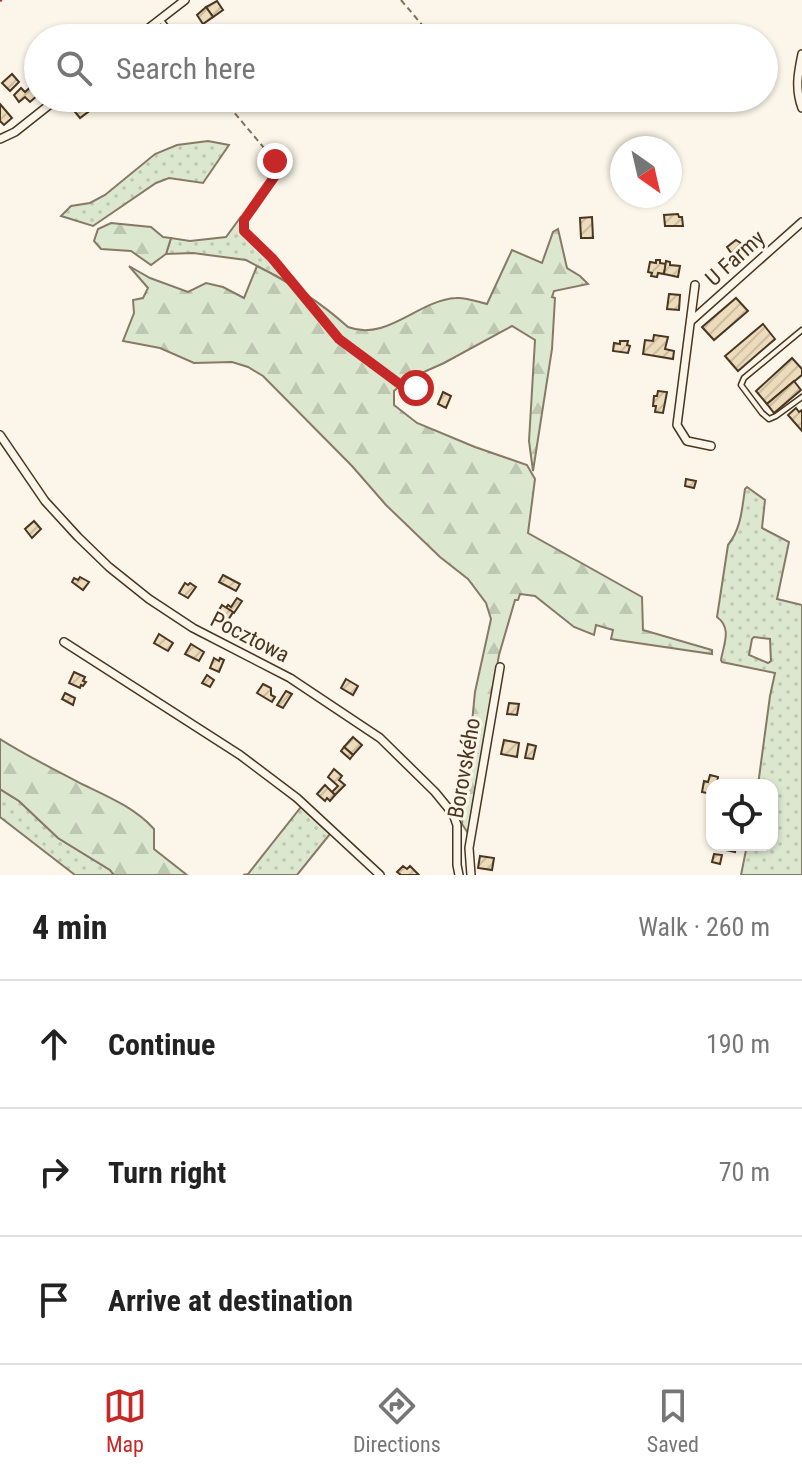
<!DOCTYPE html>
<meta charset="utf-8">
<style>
:root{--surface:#fff;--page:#f6f6f6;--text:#222;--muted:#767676;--line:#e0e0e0;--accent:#c62828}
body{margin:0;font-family:"Roboto Condensed",sans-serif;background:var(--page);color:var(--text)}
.controls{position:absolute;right:24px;bottom:24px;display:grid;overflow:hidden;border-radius:16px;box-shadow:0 2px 6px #0004}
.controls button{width:72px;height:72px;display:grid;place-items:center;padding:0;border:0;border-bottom:2px solid var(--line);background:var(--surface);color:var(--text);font:40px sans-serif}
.compass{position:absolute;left:610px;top:136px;width:72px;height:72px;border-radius:50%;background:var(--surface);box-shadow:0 2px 6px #0004;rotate:146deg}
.stop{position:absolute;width:24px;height:24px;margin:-18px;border:6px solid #c62828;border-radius:50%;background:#fff}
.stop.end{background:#c62828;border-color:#fff;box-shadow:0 2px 8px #0008}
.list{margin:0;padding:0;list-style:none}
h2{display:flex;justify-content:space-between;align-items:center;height:104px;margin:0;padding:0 32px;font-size:34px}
h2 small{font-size:26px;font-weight:400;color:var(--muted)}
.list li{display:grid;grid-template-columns:52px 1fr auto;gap:24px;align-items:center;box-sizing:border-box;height:128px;padding:0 32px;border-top:2px solid var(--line)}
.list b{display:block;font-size:30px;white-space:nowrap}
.list em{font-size:26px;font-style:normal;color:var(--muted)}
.icon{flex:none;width:44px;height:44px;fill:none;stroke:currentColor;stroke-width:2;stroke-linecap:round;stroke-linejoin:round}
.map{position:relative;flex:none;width:802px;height:875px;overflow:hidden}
.search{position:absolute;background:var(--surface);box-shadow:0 2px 6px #0004;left:24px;right:24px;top:24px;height:88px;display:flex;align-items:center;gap:20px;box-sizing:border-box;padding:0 28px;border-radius:44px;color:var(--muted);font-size:30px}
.sheet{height:488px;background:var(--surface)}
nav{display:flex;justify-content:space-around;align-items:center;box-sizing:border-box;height:112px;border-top:2px solid var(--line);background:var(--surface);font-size:22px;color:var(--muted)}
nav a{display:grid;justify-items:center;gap:4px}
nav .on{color:var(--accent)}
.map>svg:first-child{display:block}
.grass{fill:url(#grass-dots);stroke:#887966;stroke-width:2;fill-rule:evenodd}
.forest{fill:url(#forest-firs);stroke:#887966;stroke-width:2}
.building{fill:url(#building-hatch);stroke:#4a3520;stroke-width:2}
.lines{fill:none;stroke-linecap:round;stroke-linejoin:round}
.service-casing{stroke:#4a3520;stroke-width:7}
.minor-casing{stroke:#4a3520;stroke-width:10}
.path{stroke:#7f6f5c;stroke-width:2;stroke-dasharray:6 4;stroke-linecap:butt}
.service{stroke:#fbf6e9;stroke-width:4}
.minor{stroke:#fbf6e9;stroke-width:7}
.power{stroke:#c62828;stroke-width:2;stroke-dasharray:28 6 4 6;stroke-linecap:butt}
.route{stroke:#c62828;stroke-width:10}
.labels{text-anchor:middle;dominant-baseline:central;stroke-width:6;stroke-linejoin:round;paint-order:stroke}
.street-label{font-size:22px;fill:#4a3520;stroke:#fbf6e9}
</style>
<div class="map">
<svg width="802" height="875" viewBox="0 0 802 875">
<defs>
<pattern id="grass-dots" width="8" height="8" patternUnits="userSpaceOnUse" patternTransform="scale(2)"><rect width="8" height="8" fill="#dce7d0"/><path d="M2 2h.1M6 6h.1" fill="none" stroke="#bec7b2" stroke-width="1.8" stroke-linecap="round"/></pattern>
<pattern id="forest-firs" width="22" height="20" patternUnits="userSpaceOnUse" patternTransform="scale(2)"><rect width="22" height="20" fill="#dce7d0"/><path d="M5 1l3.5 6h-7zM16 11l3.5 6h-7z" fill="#bec7b2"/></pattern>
<pattern id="building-hatch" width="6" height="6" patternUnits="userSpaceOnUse" patternTransform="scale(2)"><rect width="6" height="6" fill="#ecdcbc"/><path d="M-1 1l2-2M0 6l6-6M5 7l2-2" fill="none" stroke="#ccbda1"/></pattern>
</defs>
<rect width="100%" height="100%" fill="#fbf6e9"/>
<g class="grass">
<path d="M208,141L229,145L203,183L169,178L156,183L93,226L61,216L71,206L90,203L105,195L155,154L177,145Z"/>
<path d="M240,218L241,233L276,266L287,282L246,260L193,253L166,254L171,238L190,241L226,237Z"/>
<path d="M747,487L765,500L762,528L789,542L777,599L802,605V875H741L747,845H772V785H758L770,696L775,673L722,662L721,660C724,643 732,628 717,617L728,545C741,529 742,509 745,489ZM754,637L770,639L771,661L768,663L749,655L752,639Z"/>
<path d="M0,789L19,801L58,838L110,870L114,875H75L0,817Z"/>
<path d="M301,807L330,834L297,875H243L248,874Z"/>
</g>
<g class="forest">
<path d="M111,223L151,227L163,237L171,238L166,254L151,265L131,251L101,249L94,241L98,229Z"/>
<path d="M558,229L567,268L580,276L588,284L554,291L552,297L555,298L552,349L533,471L529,441L535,340L512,326L444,363L408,379L394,391V405L417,423L475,447L527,465L535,479L528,533L642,597L643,630L712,650V654L617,640L611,639L613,630L596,625L594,635L574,627L535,596L520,594L518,600H515L499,655L468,833L462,824L475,692L491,619L486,603L468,579L440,557L386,505L352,466L263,376L248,367L232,362L194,363L160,348L123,341L134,313L133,300L143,298L148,288L129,266L150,278L188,292L206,283L223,287L244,298L257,266C291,283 320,302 348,327C387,342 418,300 456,298C466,297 478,302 487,304L512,250L542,263L553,232Z"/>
<path d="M0,739C27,756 55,770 84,785C109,797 135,808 154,829V849L187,875H114L110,870L58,838L19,801L0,789Z"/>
</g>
<g class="building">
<path d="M217,1L223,10L213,17L206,7Z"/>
<path d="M206,7L213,17L203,24L197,15Z"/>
<path d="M12,74L19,82L10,91L2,83Z"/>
<path d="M38,80V95L30,102L25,97L19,102L14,95L21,88L25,92Z"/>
<path d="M82,98H89L96,106L80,118L71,107Z"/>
<path d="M151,98H161L162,99L152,107L147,101Z"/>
<path d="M0,104L12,118L4,125L0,121Z"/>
<path d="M678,214L679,217H682L683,226H665L664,215Z"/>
<path d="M592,217L593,238H581L580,218Z"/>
<path d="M736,240L742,244L744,249L743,252L734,257L727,247Z"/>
<path d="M656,260H660V263L666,264L664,274L658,273L657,277L651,276L652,273L648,272L650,262L656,263Z"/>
<path d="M666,261L670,262V265L680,266L678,277L664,274Z"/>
<path d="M669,294L680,295L679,310L667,309Z"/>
<path d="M736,298L748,311L714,340L702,327Z"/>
<path d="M763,324L775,339L738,371L725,356Z"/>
<path d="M654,335L668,337L665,349L674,351L673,359L643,354L645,340L653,341Z"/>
<path d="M620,341H628L627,345L630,346L628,353L613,351L614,343L620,344Z"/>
<path d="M792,358L802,369V375L767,404L756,391Z"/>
<path d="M794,381L801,390L774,413L767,404Z"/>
<path d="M658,391L667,392L663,413L655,412L656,406H653L654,396H657Z"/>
<path d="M443,392L451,396L446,408L438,404Z"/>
<path d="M796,408L799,412L802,410V431L788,415Z"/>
<path d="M686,479L696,481L694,488L685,486Z"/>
<path d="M34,521L41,529L32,538L25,529Z"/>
<path d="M223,575L240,584L236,591L219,582Z"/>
<path d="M80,577L89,582L83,590L72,582L74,578L78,580Z"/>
<path d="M185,583L188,585L190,583L196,587L188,598L179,593Z"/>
<path d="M237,598L242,601L234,613L226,608L228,605L231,607Z"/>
<path d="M222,605L233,612L227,622L216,615Z"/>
<path d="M159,634L173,643L168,651L154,643Z"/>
<path d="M191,644L204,652L199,661L185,654Z"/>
<path d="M214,658L219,661L220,658L224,660L219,672L210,668Z"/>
<path d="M74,672L85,677L83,681L86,682L83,686L81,685L80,688L69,683Z"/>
<path d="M207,675L214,680L210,687L202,683Z"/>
<path d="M346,679L358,686L353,695L341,688Z"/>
<path d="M263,684L271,688V695L275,697L272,702L257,693Z"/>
<path d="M286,691L292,694L283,708L277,705Z"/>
<path d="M65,693L75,698L73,705L62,699Z"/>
<path d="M509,703L519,704L517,715L507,714Z"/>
<path d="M353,737L362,745L353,755L344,747Z"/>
<path d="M504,740L519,743L517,757L501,754Z"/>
<path d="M528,744L536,746L533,759L525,758Z"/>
<path d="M344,747L353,755L350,759L341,751Z"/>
<path d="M334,769L342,776L339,780L345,785L335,795L332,792L338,786L328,777Z"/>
<path d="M710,775L718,777L717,784H719L712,785L711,797L707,796V793L702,792L704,781L708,782Z"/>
<path d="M325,785L335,795L330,801L327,798L325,801L317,794Z"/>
<path d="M722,845H736L735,852L721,849Z"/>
<path d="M714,854L722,855L720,864L712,862Z"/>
<path d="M480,856L494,858L492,870L478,868Z"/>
<path d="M403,866L407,869L410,866L419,875H401L397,872Z"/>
</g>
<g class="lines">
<defs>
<g id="service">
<path d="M160,19L175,38"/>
<path d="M802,330L744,378L741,385L762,413L769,419L776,416L802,397"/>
</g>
<g id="minor">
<path d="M136,38L185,0"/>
<path d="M802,54C798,73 795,89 802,108"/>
<path d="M0,139L15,132L58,98"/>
<path d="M695,285L677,425L687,441L711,446"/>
<path d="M691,321L802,222"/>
<path d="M0,435L45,501L78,537L109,567L149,599L193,628L290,678L380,738L435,792L453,814L457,825V865L459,875"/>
<path d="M64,642L240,755L297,798L380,875"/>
<path d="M471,875L469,848L500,667"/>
</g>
</defs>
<use href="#service" class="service-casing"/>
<use href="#minor" class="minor-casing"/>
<g class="path">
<path d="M401,0L423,26L443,38"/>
<path d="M222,98L275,161L277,173L244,220V231L272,258L339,339L401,385L416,388"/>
<path d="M541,98L551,104"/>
</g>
<use href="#service" class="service"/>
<use href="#minor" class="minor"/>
<path class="power" d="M0,1L2,0"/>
</g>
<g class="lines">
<path class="route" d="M275,161L277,173L244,220V231L272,258L339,339L401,385L416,388"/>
</g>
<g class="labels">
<g class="street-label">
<text transform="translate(735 258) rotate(-42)">U Farmy</text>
<text transform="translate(250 637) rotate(27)">Pocztowa</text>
<text transform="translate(464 768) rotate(-80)">Borovského</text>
</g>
</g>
</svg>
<div class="controls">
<button><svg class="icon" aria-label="locate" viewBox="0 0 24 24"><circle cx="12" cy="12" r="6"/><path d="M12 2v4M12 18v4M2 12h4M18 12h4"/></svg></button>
</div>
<svg class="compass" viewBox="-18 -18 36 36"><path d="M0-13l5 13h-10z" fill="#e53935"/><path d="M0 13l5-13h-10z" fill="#767676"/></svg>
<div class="stop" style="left:416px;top:388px"></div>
<div class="stop end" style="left:275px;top:161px"></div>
<div class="search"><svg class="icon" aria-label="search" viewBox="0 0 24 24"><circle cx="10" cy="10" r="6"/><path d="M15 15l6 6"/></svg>Search here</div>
</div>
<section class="sheet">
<h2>4 min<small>Walk · 260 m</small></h2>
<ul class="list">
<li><svg class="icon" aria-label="ahead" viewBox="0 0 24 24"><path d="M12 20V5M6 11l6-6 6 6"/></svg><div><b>Continue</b></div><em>190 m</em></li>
<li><svg class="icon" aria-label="right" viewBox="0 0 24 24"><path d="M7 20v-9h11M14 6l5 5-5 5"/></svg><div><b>Turn right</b></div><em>70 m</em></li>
<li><svg class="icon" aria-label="arrive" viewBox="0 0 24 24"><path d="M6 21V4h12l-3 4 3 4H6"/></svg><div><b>Arrive at destination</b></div></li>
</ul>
</section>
<nav>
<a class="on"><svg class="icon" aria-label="map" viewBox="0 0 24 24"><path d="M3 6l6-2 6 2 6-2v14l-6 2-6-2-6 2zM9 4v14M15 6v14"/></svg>Map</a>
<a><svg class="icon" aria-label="directions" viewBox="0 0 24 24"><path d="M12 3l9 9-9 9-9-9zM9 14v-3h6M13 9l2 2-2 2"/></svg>Directions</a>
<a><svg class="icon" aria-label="saved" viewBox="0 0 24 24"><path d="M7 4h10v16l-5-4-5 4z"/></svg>Saved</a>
</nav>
